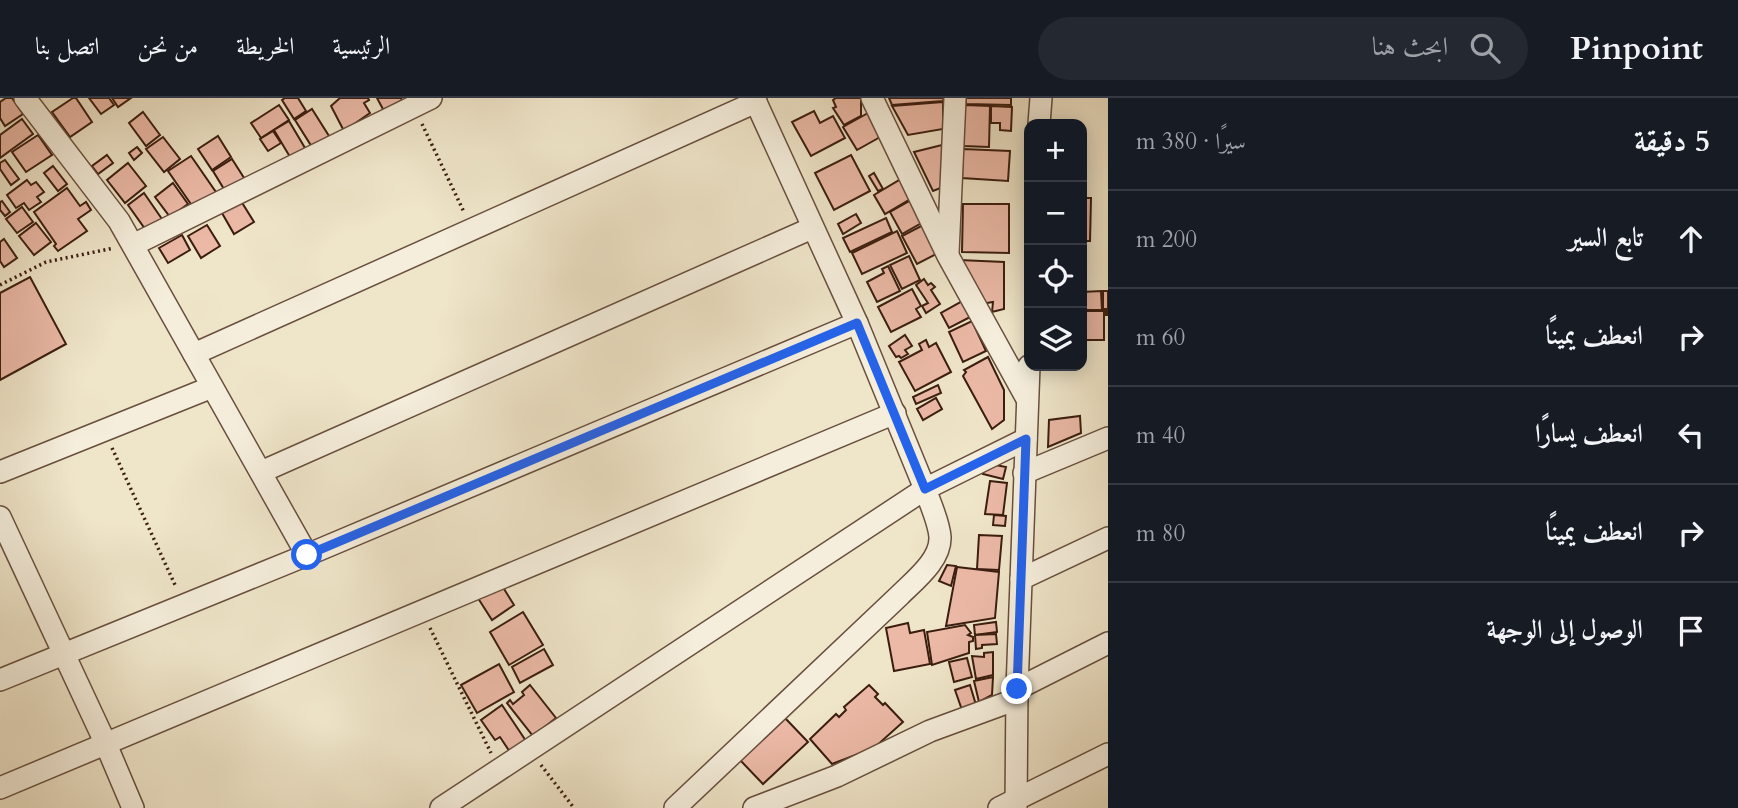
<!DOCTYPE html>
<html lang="ar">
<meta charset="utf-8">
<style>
:root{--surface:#171b24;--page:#242831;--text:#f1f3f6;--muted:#9ea1a6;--line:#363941}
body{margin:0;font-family:Cardo,Amiri,serif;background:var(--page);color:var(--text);direction:rtl}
.controls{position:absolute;right:21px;top:21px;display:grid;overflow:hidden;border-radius:14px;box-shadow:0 4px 18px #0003}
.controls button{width:63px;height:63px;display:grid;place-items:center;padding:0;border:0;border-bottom:2px solid var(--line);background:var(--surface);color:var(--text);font:35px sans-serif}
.stop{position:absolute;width:21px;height:21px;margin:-16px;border:5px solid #2563eb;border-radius:50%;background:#fff}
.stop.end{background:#2563eb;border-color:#fff;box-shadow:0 2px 7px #0008}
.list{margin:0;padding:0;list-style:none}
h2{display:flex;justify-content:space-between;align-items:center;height:91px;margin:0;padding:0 28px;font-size:30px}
h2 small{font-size:23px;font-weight:400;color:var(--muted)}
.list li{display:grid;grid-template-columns:46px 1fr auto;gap:21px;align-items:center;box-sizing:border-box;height:98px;padding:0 28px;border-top:2px solid var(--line)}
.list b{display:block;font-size:26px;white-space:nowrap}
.list em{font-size:23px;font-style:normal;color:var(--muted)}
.icon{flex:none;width:38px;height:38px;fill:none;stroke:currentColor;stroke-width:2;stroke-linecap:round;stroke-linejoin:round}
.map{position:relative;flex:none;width:1108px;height:710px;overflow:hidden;direction:ltr}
header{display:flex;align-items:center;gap:42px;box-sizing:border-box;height:98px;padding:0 35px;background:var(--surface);border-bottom:2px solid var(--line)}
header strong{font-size:33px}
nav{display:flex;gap:38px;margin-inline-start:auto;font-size:24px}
.search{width:490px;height:63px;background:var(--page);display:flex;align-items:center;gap:18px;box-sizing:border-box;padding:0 24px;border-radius:38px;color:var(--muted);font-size:26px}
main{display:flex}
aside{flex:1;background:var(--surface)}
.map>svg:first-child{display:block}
.building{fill:#ebb9a6;stroke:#3b1d0f;stroke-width:2}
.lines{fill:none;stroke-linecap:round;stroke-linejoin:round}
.minor-casing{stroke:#684f3e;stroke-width:24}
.path{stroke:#3b1d0f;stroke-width:3.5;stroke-dasharray:2 3.5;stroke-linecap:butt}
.minor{stroke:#f5eedc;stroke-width:21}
.route{stroke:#2563eb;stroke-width:9}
</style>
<header>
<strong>Pinpoint</strong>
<div class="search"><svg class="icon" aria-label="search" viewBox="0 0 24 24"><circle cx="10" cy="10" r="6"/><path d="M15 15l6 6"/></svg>ابحث هنا</div>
<nav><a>الرئيسية</a><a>الخريطة</a><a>من نحن</a><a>اتصل بنا</a></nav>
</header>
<main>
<aside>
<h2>5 دقيقة<small>سيرًا · 380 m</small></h2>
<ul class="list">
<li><svg class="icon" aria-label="ahead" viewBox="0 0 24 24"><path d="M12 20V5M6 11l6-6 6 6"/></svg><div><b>تابع السير</b></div><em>200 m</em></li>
<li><svg class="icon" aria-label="right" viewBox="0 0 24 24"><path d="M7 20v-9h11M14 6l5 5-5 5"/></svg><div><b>انعطف يمينًا</b></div><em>60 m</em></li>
<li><svg class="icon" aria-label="left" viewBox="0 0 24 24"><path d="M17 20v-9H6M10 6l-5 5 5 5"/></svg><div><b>انعطف يسارًا</b></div><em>40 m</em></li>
<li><svg class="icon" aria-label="right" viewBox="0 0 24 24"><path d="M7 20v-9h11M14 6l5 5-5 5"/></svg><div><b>انعطف يمينًا</b></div><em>80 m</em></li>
<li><svg class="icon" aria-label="arrive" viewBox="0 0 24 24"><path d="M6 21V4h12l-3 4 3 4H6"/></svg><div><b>الوصول إلى الوجهة</b></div></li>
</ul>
</aside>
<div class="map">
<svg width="1108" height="710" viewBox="0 0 1108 710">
<rect width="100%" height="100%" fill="#efe5c9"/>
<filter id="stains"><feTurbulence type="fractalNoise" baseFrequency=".00286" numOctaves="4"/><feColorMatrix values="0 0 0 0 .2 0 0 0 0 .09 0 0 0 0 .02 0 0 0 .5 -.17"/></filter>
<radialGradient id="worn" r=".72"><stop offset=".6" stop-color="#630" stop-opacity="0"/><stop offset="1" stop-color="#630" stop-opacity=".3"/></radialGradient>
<g class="building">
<path d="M6,0H12L23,16L5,28L0,20V4Z"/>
<path d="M73,0H76L92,24L70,39L52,14Z"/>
<path d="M89,0H109L114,7L101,16Z"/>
<path d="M112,0H131L118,9Z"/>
<path d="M285,0H298L306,13L294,21L282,2Z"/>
<path d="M340,0H368L369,2L364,5L370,15L344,33L331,8Z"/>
<path d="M377,0H401L402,2L384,13Z"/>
<path d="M836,0H861V18L844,27L833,10L836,9L833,2Z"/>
<path d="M889,0H944L943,3L892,7Z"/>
<path d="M966,0H1011V7L966,6Z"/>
<path d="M943,4V31L908,37L892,8Z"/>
<path d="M279,7L289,22L261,40L251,25Z"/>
<path d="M965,7L990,8L989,49L963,48Z"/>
<path d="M991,8L1012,9L1011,33L1000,32V25H991Z"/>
<path d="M312,11L329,38L312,49L295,22Z"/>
<path d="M814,13L820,25L833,18L845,40L811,58L792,24Z"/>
<path d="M143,14L160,37L146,48L129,25Z"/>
<path d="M868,15L882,38L857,52L843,29Z"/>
<path d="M22,21L33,36L0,60V37Z"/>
<path d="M289,23L305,50L290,59L274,32Z"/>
<path d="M273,33L281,45L268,53L260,41Z"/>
<path d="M38,37L52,57L26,74L12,54Z"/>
<path d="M218,38L231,59L212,72L198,51Z"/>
<path d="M163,39L180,61L164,74L146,51Z"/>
<path d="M942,47L943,89L933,93L914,54Z"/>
<path d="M137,49L142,55L134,62L129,55Z"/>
<path d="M963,51L1010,53L1008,83L962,80Z"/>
<path d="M107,57L113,65L98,76L92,68Z"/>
<path d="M851,57L870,93L834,112L815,75Z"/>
<path d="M191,58L218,97L195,112L168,73Z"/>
<path d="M232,61L246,83L227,96L213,73Z"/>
<path d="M5,62L19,81L11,87L0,71V65Z"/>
<path d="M128,65L146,88L125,105L107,82Z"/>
<path d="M53,68L67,86L58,93L44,75Z"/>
<path d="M874,75L883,91L878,93L869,78Z"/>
<path d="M901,81L912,100L885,116L874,97Z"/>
<path d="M27,82L31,87L36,84L44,94L37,99L41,104L29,112L24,105L16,110L7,97Z"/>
<path d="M173,85L188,106L170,119L155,99Z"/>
<path d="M67,90L80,108L86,104L91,112L78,121L87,133L58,153L54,148L56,146L34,114Z"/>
<path d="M144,95L164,124L148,135L128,107Z"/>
<path d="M1082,100H1091L1090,143H1082Z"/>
<path d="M913,101L925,123L902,136L890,114Z"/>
<path d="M2,103L10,114L5,118L0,112V104Z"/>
<path d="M241,103L254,124L234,136L222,115Z"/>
<path d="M963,106H1009V155L962,154Z"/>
<path d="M22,109L33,124L17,135L6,121Z"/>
<path d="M856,116L861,125L843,136L838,126Z"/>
<path d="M886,120L892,134L850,154L843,140Z"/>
<path d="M36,125L51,144L34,157L19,138Z"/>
<path d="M927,125L942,153L917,166L902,138Z"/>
<path d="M207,127L220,148L201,160L188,138Z"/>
<path d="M897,133L907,155L862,176L852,155Z"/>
<path d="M182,137L190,152L168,165L159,150Z"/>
<path d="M4,141L17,160L4,169L0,163V144Z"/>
<path d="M909,158L920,182L902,191L890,167Z"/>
<path d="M959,162L1004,164V211L992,214L993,204L981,206Z"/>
<path d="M888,168L900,193L877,204L867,184L884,175L882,171Z"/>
<path d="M30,179L66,246L0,282V195Z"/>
<path d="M924,181L928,187L931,185L935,189L931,192L940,206L926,215L922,208L928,205L916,187Z"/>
<path d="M912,191L921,208L916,211L921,219L891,234L878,209Z"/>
<path d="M1101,193L1102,212H1082V194Z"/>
<path d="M1103,193H1108V217H1106V211H1103Z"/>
<path d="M968,200L976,216L949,230L941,215Z"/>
<rect x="1082" y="213" width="22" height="29"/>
<path d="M972,223L986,253L963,264L949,234Z"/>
<path d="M905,237L912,248L905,252L908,256L901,260L899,258L896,259L889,248Z"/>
<path d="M926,242L929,249L936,245L951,274L915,293L899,264L922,252L919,246Z"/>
<path d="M988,259L1004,292V322L992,331L963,278L966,274L964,272Z"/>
<path d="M938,287L941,295L916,306L913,299Z"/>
<path d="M936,300L942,311L923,322L917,311Z"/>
<path d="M1080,318L1081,335L1048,349L1049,322Z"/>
<path d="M985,365L1006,369L1003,381L983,376Z"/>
<path d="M990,383L1007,385L1003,417L985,416Z"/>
<path d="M994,417L1006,418L1005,428L993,427Z"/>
<path d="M979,437L1002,438L999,472L977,471Z"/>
<path d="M947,467L956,468L951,488L939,483Z"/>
<path d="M957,469L999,474L995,520L946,528Z"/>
<path d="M501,486L514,507L492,522L476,497Z"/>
<path d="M523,514L543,547L509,567L490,534Z"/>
<path d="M996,524L997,534L975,537L974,527Z"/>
<path d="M908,525L910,535L924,532L930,566L894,573L886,530Z"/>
<path d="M965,527L971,535L968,537L973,539V543L969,544V555L932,567L927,534Z"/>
<path d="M996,536L997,546L982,547V550L976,551L975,537Z"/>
<path d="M544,551L553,567L520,585L512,569Z"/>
<path d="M993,554V577L976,581L972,558L984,559V555Z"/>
<path d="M967,560L972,579L954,584L949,564Z"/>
<path d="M499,566L514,594L477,615L461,587Z"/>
<path d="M993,579L992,597L979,604L974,583Z"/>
<path d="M530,587L556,620L533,638L507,605L510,602L513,606L524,597L522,594Z"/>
<path d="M869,587L878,596L875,599L883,607L885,605L903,624L874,650L832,666L810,641L836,616L839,619L846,612L844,609Z"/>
<path d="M970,587L976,607L962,612L955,592Z"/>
<path d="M502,607L526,643L510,654L500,639L495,642L481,622Z"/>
<path d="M785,620L808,644L763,686L740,662Z"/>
</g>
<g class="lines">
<defs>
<g id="minor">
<path d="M25,0L119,123L307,457"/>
<path d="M754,0L857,225L925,391L1026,341"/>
<path d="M872,0L948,158L1027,301"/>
<path d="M1039,26L1041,0"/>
<path d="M133,147L431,0"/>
<path d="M948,155L955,0"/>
<path d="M194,256L756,4"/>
<path d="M0,374L212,289"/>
<path d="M261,374L812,130"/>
<path d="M1024,375L1108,340"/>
<path d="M0,419L105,644L133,710"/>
<path d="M1021,481L1108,440"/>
<path d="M0,582L307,457L857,225"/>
<path d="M1017,591L1108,545"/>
<path d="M0,690L895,315"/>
<path d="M441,710L925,391C930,405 939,424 940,439C941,462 915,482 900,497L675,710"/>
<path d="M754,710L837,678L930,633L1017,601"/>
<path d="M999,710L1108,656"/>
<path d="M1016,710L1017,591L1029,268"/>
</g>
</defs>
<use href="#minor" class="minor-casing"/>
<g class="path">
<path d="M422,26L464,114"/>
<path d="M0,187L46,164L114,150"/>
<path d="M112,350L176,489"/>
<path d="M430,530L491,655"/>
<path d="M541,667L574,710"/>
</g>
<use href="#minor" class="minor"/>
</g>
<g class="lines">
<path class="route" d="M307,457L857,225L925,391L1026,341L1017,591"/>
</g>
<rect width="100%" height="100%" filter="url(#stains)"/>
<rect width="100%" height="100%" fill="url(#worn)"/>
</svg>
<div class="controls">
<button>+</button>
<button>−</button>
<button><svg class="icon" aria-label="locate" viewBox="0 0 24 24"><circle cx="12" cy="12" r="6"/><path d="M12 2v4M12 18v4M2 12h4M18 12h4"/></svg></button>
<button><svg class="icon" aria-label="layers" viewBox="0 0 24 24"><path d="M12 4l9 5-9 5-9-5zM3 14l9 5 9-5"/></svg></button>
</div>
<div class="stop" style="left:307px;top:457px"></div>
<div class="stop end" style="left:1017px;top:591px"></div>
</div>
</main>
